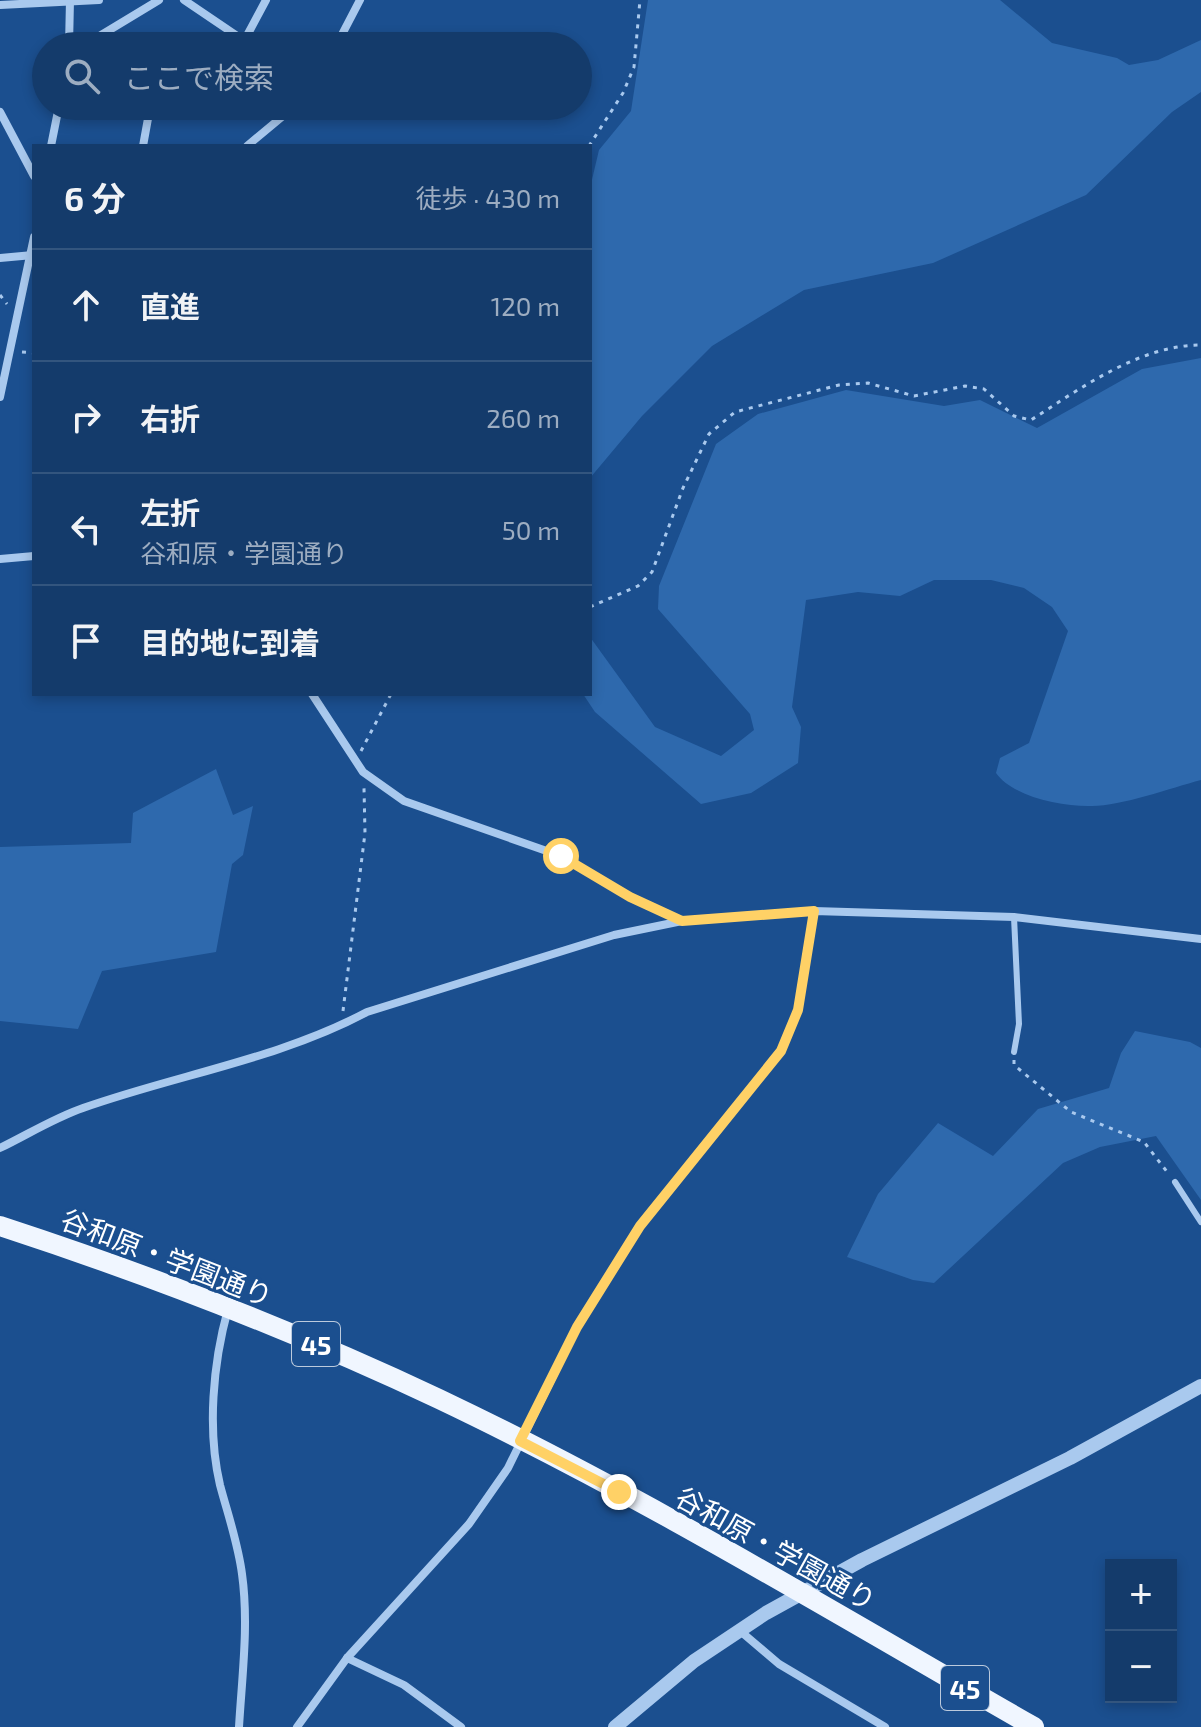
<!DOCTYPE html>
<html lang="ja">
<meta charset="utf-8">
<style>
:root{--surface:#143b6b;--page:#1d4271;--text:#f1f3f6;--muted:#9dadc1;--line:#33557e}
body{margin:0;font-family:"Exo 2","Noto Sans JP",sans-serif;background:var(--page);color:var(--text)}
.controls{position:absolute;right:24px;bottom:24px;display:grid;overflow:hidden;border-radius:0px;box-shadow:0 4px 12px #0003}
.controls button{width:72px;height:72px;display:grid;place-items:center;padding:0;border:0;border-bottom:2px solid var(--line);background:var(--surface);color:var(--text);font:40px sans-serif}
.stop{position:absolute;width:24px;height:24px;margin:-18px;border:6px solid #ffd166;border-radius:50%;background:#fff}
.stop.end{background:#ffd166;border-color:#fff;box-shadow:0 2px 8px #0008}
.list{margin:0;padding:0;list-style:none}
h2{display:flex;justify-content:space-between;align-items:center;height:104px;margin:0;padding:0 32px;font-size:34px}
h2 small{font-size:26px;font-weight:400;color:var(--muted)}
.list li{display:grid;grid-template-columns:52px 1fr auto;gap:24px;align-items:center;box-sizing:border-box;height:112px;padding:0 32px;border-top:2px solid var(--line)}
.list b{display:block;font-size:30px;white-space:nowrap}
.list p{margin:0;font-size:26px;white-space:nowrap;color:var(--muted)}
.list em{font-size:26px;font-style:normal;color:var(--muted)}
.icon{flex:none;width:44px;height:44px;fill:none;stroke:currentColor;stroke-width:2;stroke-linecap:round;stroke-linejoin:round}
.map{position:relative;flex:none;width:1201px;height:1727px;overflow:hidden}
.search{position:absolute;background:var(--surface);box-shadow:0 4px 12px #0003;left:32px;top:32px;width:560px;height:88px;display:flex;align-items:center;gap:20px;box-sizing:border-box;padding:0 28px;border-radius:44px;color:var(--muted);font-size:30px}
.panel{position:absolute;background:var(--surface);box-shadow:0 4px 12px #0003;left:32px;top:144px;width:560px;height:552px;border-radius:0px}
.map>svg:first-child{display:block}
.green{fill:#2e69ad}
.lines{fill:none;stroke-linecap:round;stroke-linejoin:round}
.path{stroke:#a9c9ee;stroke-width:3;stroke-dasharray:4 6;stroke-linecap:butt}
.service{stroke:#a9c9ee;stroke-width:6}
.minor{stroke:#a9c9ee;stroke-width:8}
.tertiary{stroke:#a9c9ee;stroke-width:14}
.primary{stroke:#f0f6ff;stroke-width:20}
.route{stroke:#ffd166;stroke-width:10}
.labels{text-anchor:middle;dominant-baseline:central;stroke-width:6;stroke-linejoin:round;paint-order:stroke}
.shield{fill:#1b4f8f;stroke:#bbcadd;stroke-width:2}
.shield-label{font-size:26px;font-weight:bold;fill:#fff}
.street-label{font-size:28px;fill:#fff;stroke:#1b4f8f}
</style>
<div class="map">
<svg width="1201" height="1727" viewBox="0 0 1201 1727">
<rect width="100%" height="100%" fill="#1b4f8f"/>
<g class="green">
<path d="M648,0H1000L1052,43L1117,58L1129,65L1158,60L1201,40V92L1172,112L1086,195L933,263L804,290L712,346L642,416L590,478V188L599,150L631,111Z"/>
<path d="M1201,358V780C1171,788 1121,806 1092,806C1063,807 1013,797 996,773L1000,758L1029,743L1068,631L1052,607L1024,588L991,580H934L900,596L858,592L806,600L792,707L801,727L798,763L751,793L701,804L595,712L583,694H590V637L655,727L721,756L754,730L750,714L658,609L659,586L716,444L758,414L846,390L944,406L980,400L1037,428L1142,369Z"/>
<path d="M216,769L233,815L253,806L243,855L232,864L216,952L102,971L78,1029L0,1021V847L131,843L133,813Z"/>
<path d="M1135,1031L1190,1042L1201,1048V1200L1156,1136L1100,1147L1063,1163L934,1283L913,1280L847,1257L878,1194L938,1123L993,1156L1038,1109L1109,1088L1121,1053Z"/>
</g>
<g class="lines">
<g class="path">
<path d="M589,146L623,93L634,67L640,0"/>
<path d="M0,295L7,304"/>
<path d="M22,352L34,353"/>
<path d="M590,607L638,586L652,572L683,488L709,434L735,412L839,385L868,383L914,396L965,386L984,389L1014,416L1031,420C1081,388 1140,345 1201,345"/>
<path d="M361,751L391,694"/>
<path d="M343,1011L365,833L364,788"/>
<path d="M1014,1060V1065L1071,1112L1144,1142L1168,1173"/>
</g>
<g class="service">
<path d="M1014,1052L1019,1024L1014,917"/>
<path d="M1175,1182L1201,1222"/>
</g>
<g class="minor">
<path d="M184,0L252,46"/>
<path d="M0,5L99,0"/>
<path d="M242,45L266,0"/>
<path d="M69,46L70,0"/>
<path d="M83,46L159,0"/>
<path d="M336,46L360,0"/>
<path d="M0,112L34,176"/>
<path d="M51,146L59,106"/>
<path d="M143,146L149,113L160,106"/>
<path d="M247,146L295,106"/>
<path d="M0,258L33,255"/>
<path d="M0,397L34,237"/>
<path d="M0,559L34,556"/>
<path d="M312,694L363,772L404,801L561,856L630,897L681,921"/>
<path d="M0,1148C27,1135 54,1118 83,1108C176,1075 279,1059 367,1012L614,935L682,921L814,911L1014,917L1201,939"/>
<path d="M228,1309C213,1363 207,1430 220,1485C228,1515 238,1543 242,1574C249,1624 242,1676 239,1727"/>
<path d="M739,1630L779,1664L885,1727"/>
<path d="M347,1658L404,1685L461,1727"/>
<path d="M297,1727L347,1658L469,1524L508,1468L577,1327L640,1226L781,1051L798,1010L814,911"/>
</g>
<path class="tertiary" d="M615,1727L694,1661L766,1613L862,1560L1070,1458L1201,1386"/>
<path class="primary" d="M0,1226C150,1275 297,1332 439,1399C643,1496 838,1615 1034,1727"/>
</g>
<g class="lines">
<path class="route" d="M561,856L630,897L682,921L814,911L798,1010L781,1051L640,1226L577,1327L520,1441L619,1492"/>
</g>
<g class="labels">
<g class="shield">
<rect x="292" y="1322" width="48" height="44" rx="6"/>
<rect x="941" y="1666" width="48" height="44" rx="6"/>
</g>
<g class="shield-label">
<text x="316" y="1344">45</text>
<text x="965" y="1688">45</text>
</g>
<g class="street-label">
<text transform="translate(167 1257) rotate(21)">谷和原・学園通り</text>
<text transform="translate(776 1548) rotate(29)">谷和原・学園通り</text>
</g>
</g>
</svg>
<div class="controls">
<button>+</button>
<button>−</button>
</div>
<div class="stop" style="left:561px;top:856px"></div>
<div class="stop end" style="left:619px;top:1492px"></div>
<div class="search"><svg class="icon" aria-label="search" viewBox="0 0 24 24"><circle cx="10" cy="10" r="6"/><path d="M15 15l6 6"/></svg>ここで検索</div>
<section class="panel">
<h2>6 分<small>徒歩 · 430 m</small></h2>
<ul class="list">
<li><svg class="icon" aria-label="ahead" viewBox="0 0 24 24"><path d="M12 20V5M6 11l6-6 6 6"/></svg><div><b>直進</b></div><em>120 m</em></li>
<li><svg class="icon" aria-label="right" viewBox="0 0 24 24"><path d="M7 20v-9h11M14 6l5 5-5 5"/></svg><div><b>右折</b></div><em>260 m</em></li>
<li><svg class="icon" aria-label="left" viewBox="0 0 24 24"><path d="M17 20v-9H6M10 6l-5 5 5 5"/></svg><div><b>左折</b><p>谷和原・学園通り</p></div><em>50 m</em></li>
<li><svg class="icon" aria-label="arrive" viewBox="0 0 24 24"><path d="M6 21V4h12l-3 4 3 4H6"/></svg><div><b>目的地に到着</b></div></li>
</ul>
</section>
</div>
